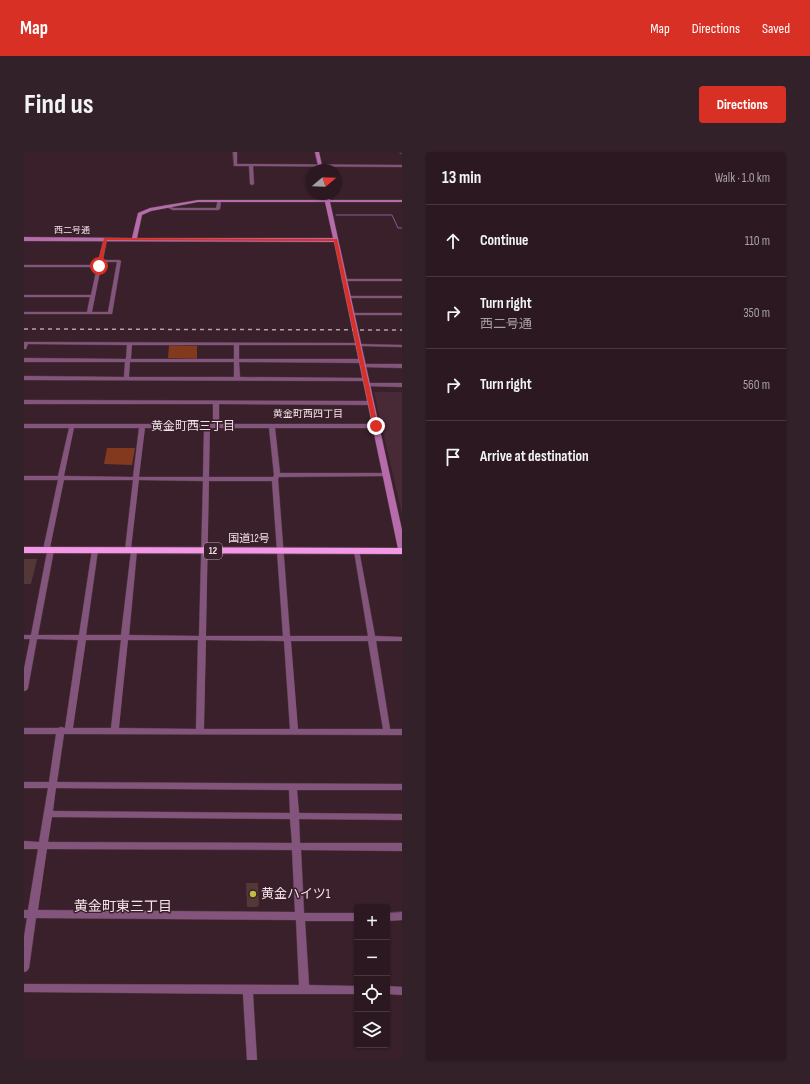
<!DOCTYPE html>
<meta charset="utf-8">
<style>
:root{--surface:#2b1820;--page:#332129;--text:#f1f3f6;--muted:#a6a0a5;--line:#47373e;--accent:#d93025}
body{margin:0;font-family:"Sofia Sans Condensed","Noto Sans JP",sans-serif;background:var(--page);color:var(--text)}
.controls{position:absolute;right:12px;bottom:12px;display:grid;overflow:hidden;border-radius:4px;box-shadow:0 1px 3px #0004}
.controls button{width:36px;height:36px;display:grid;place-items:center;padding:0;border:0;border-bottom:1px solid var(--line);background:var(--surface);color:var(--text);font:20px sans-serif}
.compass{position:absolute;left:282px;top:12px;width:36px;height:36px;border-radius:50%;background:var(--surface);box-shadow:0 1px 3px #0004;rotate:71deg}
.stop{position:absolute;width:12px;height:12px;margin:-9px;border:3px solid #d93025;border-radius:50%;background:#fff}
.stop.end{background:#d93025;border-color:#fff;box-shadow:0 1px 4px #0008}
.list{margin:0;padding:0;list-style:none}
h2{display:flex;justify-content:space-between;align-items:center;height:52px;margin:0;padding:0 16px;font-size:17px}
h2 small{font-size:13px;font-weight:400;color:var(--muted)}
.list li{display:grid;grid-template-columns:26px 1fr auto;gap:12px;align-items:center;box-sizing:border-box;height:72px;padding:0 16px;border-top:1px solid var(--line)}
.list b{display:block;font-size:15px;white-space:nowrap}
.list p{margin:0;font-size:13px;white-space:nowrap;color:var(--muted)}
.list em{font-size:13px;font-style:normal;color:var(--muted)}
.icon{flex:none;width:22px;height:22px;fill:none;stroke:currentColor;stroke-width:2;stroke-linecap:round;stroke-linejoin:round}
.map{position:relative;flex:none;width:378px;height:908px;overflow:hidden;border-radius:4px}
header{display:flex;align-items:center;gap:24px;box-sizing:border-box;height:56px;padding:0 20px;background:var(--accent);color:#fff}
header strong{font-size:19px}
nav{display:flex;gap:22px;margin-inline-start:auto;font-size:14px}
.intro{display:flex;align-items:center;justify-content:space-between;box-sizing:border-box;height:96px;padding:0 24px}
h1{margin:0;font-size:28px}
.button{padding:10px 18px;border-radius:4px;background:var(--accent);color:#fff;font-size:14px;font-weight:700}
main{display:flex;gap:24px;padding:0 24px}
aside{flex:1;background:var(--surface);border-radius:4px;box-shadow:0 1px 3px #0004}
.map>svg:first-child{display:block}
.built{fill:#482936}
.green{fill:#83391d}
.lines{fill:none;stroke-linecap:round;stroke-linejoin:round}
.stream{stroke:#835e93;stroke-width:1}
.building{fill:#543838}
.street-casing{stroke:#533b45;stroke-width:1}
.secondary-casing{stroke:#533b45;stroke-width:1}
.highway-casing{stroke:#533b45;stroke-width:2}
.street{fill:#84557c;fill-rule:evenodd}
.secondary{fill:#b66bab;fill-rule:evenodd}
.highway{fill:#f597e7;fill-rule:evenodd}
.rail{stroke:#b7a3aa;stroke-width:1.5;stroke-dasharray:4 4;stroke-linecap:butt}
.route{fill:#d93025}
.poi-dot{fill:#c0be40;stroke:#39202a;stroke-width:1.5}
.labels{text-anchor:middle;dominant-baseline:central;stroke-width:3;stroke-linejoin:round;paint-order:stroke}
.far-street-label{font-size:9px;fill:#f4e2e8;stroke:#39202a}
.far-neighbourhood-label{font-size:10px;fill:#f4e2e8;stroke:#39202a}
.shield{fill:#39202a;stroke:#bca8af;stroke-width:1}
.shield-label{font-size:10px;font-weight:bold;fill:#f4e2e8}
.street-label{font-size:11px;fill:#f4e2e8;stroke:#39202a}
.neighbourhood-label{font-size:12px;fill:#f4e2e8;stroke:#39202a}
.near-poi-label{font-size:13px;fill:#f4e2e8;stroke:#39202a;text-anchor:start}
.near-neighbourhood-label{font-size:14px;fill:#f4e2e8;stroke:#39202a}
</style>
<header>
<strong>Map</strong>
<nav><a>Map</a><a>Directions</a><a>Saved</a></nav>
</header>
<div class="intro"><h1>Find us</h1><a class="button">Directions</a></div>
<main>
<div class="map">
<svg width="378" height="908" viewBox="0 0 378 908">
<rect width="100%" height="100%" fill="#39202a"/>
<path class="built" d="M350,240H378V362Z"/>
<g class="green">
<path d="M145,193L173,194V207L144,206Z"/>
<path d="M83,296H111L108,313L80,312Z"/>
</g>
<g class="lines">
<path class="stream" d="M312,63H368L374,76H378"/>
</g>
<g class="building">
<path d="M0,407H13L7,432H0Z"/>
<path d="M222,731H234L235,753L233,755H223Z"/>
</g>
<g class="lines">
<defs>
<g id="street">
<path d="M209,0H213V12L378,13V15L229,14L230,32L228,33L226,32L225,14H210Z"/>
<path d="M376,0H378V2H377Z"/>
<path d="M194,48L197,49L196,57L194,58H149L140,54L142,53L150,56H192Z"/>
<path d="M80,86L83,87L79,108H95L97,109L88,162H0V160H63L66,145H0V143H67L73,115H0V113H73ZM78,110H93L84,160H68Z"/>
<rect x="318" y="127" width="60" height="2"/>
<rect x="322" y="144" width="56" height="2"/>
<path d="M326,161H378V163H328L326,162Z"/>
<path d="M0,190L334,191L336,192L378,193V195L335,194L333,193H215V207H338L341,209L338,211L215,210L216,225L344,226L345,227L342,229L0,228V224L100,225L101,210H0V206L102,207L103,193L4,192L2,197H0ZM108,193H210V207H107ZM106,210H210V225H105Z"/>
<path d="M339,212H378V216L337,215V213Z"/>
<path d="M343,231H378V235L341,234L340,233Z"/>
<path d="M0,248L347,249L350,251L347,253L195,252V272H352L355,274L352,276H251L256,321H363L366,323L365,324L255,325L254,327L266,484H344L330,399L333,397L335,398L351,484L378,485V489H352L366,577H378V583L40,582L33,630L378,632V638H273L275,661L378,662V668L275,667L276,691H378V699L277,698L280,761H333V769H281L285,833L333,834V842H229L233,908H223L219,842L0,840V832L275,833L272,768L12,766L5,816L3,819L0,820V785L3,766H0V758H4L14,697H0V689L15,690L24,636H0V630H25L32,582H0V576H34L37,575L41,576L54,488L13,487L4,536L3,538L0,539V517L6,487H0V483H7L23,400L20,399L19,398L34,328H0V324H34L45,276H0V272H189V252H0ZM50,276H115L109,325L40,324ZM121,276H180L179,325H115ZM186,276H245L250,323L249,325H185ZM40,328H109L101,398L104,400L107,399L97,483H62L74,398L71,396L68,398L55,483H14L30,398L29,397L26,396ZM115,328L179,329L175,484L105,483L113,398L110,396L107,397ZM185,329H248L259,484H182ZM62,488H97L87,576H49ZM104,488H174L172,577L95,576ZM182,488L260,489L266,577H180ZM267,489H344L359,577H274ZM32,636L265,638L266,661L29,659ZM28,665L266,667L268,691L24,690ZM23,697L268,698L271,760L14,758Z"/>
<path d="M378,760V768L363,769V761Z"/>
<path d="M363,834L378,835V843L363,842Z"/>
</g>
<g id="secondary">
<path d="M291,0H295L299,18H295Z"/>
<path d="M300,42H304L306,48H378V50H306L378,378V400L374,397L310,90L0,89V85L108,86L114,61L126,56L174,48H301ZM174,50H301L309,86H113L118,63L127,59Z"/>
</g>
<path id="highway" d="M0,395L378,396V402L0,401Z"/>
</defs>
<use href="#street" class="street-casing"/>
<use href="#secondary" class="secondary-casing"/>
<use href="#highway" class="highway-casing"/>
<use href="#street" class="street"/>
<use href="#secondary" class="secondary"/>
<use href="#highway" class="highway"/>
<path class="rail" d="M0,177L378,178"/>
</g>
<path class="route" d="M80,86L313,87L354,274L352,276L349,274L310,89L83,88L77,114L75,116L73,114Z"/>
<circle class="poi-dot" cx="229" cy="742" r="4"/>
<g class="labels">
<g class="far-street-label">
<text x="48" y="78">西二号通</text>
</g>
<g class="far-neighbourhood-label">
<text x="284" y="262">黄金町西四丁目</text>
</g>
<rect class="shield" x="180" y="391" width="18" height="16" rx="3"/>
<g class="shield-label">
<text x="189" y="399">12</text>
</g>
<g class="street-label">
<text x="225" y="386">国道12号</text>
</g>
<g class="neighbourhood-label">
<text x="169" y="274">黄金町西三丁目</text>
</g>
<g class="near-poi-label">
<text x="237" y="742">黄金ハイツ1</text>
</g>
<g class="near-neighbourhood-label">
<text x="99" y="754">黄金町東三丁目</text>
</g>
</g>
</svg>
<div class="controls">
<button>+</button>
<button>−</button>
<button><svg class="icon" aria-label="locate" viewBox="0 0 24 24"><circle cx="12" cy="12" r="6"/><path d="M12 2v4M12 18v4M2 12h4M18 12h4"/></svg></button>
<button><svg class="icon" aria-label="layers" viewBox="0 0 24 24"><path d="M12 4l9 5-9 5-9-5zM3 14l9 5 9-5"/></svg></button>
</div>
<svg class="compass" viewBox="-18 -18 36 36"><path d="M0-13l5 13h-10z" fill="#e53935"/><path d="M0 13l5-13h-10z" fill="#a6a0a5"/></svg>
<div class="stop" style="left:75px;top:114px"></div>
<div class="stop end" style="left:352px;top:274px"></div>
</div>
<aside>
<h2>13 min<small>Walk · 1.0 km</small></h2>
<ul class="list">
<li><svg class="icon" aria-label="ahead" viewBox="0 0 24 24"><path d="M12 20V5M6 11l6-6 6 6"/></svg><div><b>Continue</b></div><em>110 m</em></li>
<li><svg class="icon" aria-label="right" viewBox="0 0 24 24"><path d="M7 20v-9h11M14 6l5 5-5 5"/></svg><div><b>Turn right</b><p>西二号通</p></div><em>350 m</em></li>
<li><svg class="icon" aria-label="right" viewBox="0 0 24 24"><path d="M7 20v-9h11M14 6l5 5-5 5"/></svg><div><b>Turn right</b></div><em>560 m</em></li>
<li><svg class="icon" aria-label="arrive" viewBox="0 0 24 24"><path d="M6 21V4h12l-3 4 3 4H6"/></svg><div><b>Arrive at destination</b></div></li>
</ul>
</aside>
</main>
